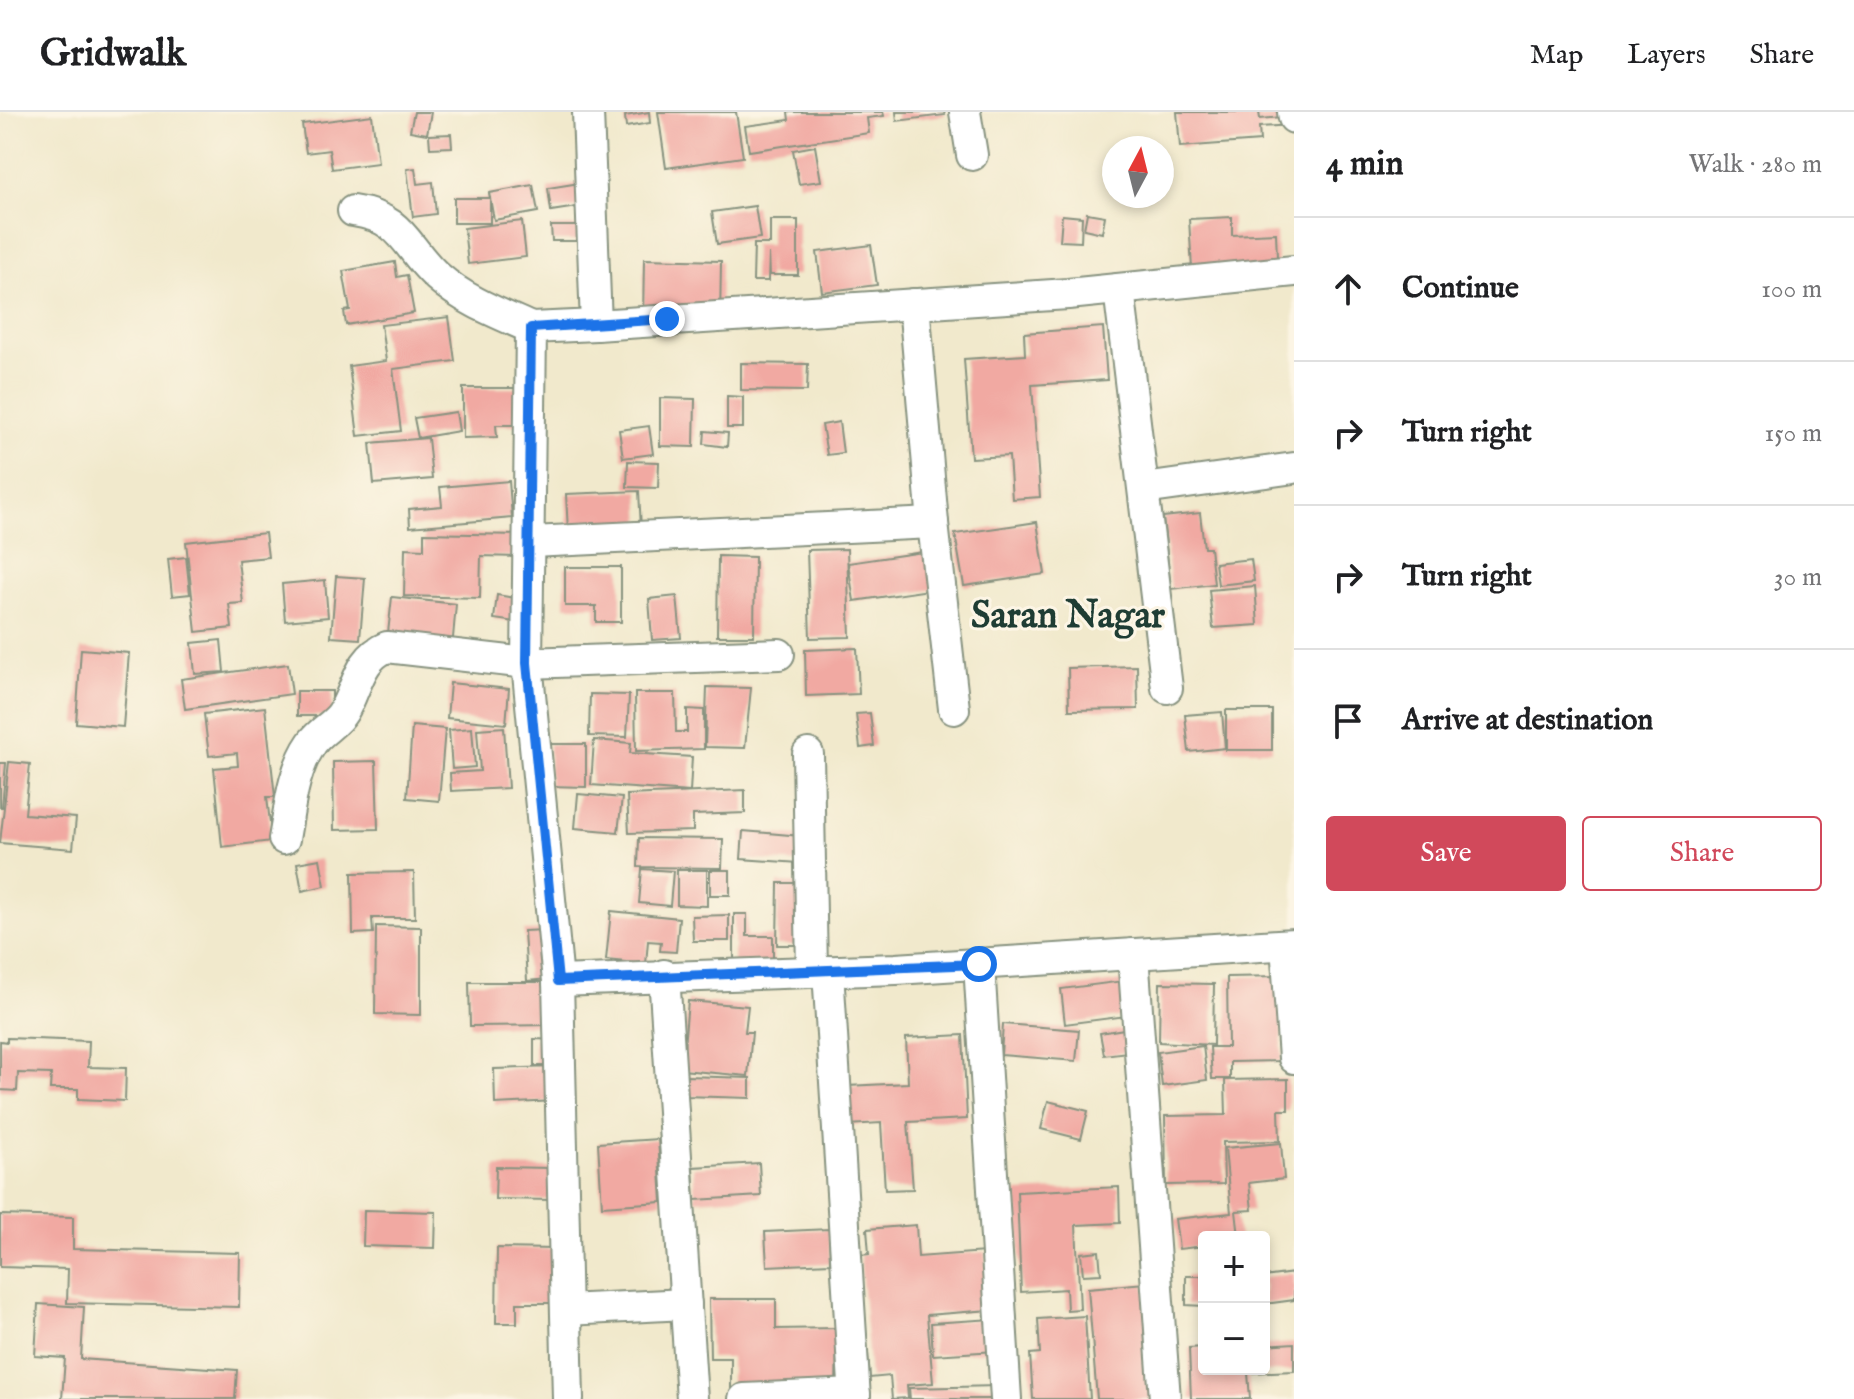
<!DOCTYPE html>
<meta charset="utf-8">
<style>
:root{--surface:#fff;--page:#f2f2f2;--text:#202124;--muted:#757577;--line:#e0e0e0;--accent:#d1495b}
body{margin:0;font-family:"IM FELL English",serif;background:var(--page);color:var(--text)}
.controls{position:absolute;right:24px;bottom:24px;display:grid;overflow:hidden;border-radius:8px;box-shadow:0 4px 12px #0003}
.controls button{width:72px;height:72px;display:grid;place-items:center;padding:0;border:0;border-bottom:2px solid var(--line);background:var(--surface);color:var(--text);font:40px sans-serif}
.compass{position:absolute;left:1102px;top:24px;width:72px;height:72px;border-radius:50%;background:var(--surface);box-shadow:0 4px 12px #0003;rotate:7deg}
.stop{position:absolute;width:24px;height:24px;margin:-18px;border:6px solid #1a73e8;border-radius:50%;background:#fff}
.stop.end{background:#1a73e8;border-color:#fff;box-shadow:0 2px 8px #0008}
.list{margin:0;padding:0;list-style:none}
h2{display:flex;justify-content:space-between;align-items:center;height:104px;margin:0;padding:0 32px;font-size:34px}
h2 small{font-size:26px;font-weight:400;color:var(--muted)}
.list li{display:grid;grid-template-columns:52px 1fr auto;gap:24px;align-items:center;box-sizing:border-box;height:144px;padding:0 32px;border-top:2px solid var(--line)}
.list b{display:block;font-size:30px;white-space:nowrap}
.list em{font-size:26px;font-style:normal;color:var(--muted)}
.actions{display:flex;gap:16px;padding:24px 32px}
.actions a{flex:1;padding:18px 0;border:2px solid var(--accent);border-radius:8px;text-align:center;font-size:28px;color:var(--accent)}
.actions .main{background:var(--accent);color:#fff}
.icon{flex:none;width:44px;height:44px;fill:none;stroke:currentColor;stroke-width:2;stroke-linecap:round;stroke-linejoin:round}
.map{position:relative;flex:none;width:1294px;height:1287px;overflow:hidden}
header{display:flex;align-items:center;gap:48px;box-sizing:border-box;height:112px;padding:0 40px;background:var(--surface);border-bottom:2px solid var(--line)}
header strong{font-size:38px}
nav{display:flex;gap:44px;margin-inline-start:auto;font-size:28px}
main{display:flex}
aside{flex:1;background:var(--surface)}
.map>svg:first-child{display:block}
.building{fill:#f1a9a2}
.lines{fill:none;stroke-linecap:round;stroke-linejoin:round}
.minor-casing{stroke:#889380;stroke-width:34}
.minor{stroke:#fff;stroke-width:30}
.route{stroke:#1a73e8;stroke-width:10}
.labels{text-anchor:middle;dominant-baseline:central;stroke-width:6;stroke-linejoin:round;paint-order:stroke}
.district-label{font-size:38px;font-weight:bold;fill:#1f3d34;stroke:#fcf5e5}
</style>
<header>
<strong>Gridwalk</strong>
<nav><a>Map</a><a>Layers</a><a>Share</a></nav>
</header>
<main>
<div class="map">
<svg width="1294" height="1287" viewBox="0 0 1294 1287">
<rect width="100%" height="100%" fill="#fcf5e5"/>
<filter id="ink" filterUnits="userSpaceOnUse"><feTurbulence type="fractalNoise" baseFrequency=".0125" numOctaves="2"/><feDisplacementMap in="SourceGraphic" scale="16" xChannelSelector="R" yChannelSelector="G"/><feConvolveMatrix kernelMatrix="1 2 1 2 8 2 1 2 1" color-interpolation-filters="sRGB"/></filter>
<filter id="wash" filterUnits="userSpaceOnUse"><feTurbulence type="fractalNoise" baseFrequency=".006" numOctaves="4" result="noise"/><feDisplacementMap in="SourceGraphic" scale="32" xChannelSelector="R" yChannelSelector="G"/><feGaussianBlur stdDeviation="1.8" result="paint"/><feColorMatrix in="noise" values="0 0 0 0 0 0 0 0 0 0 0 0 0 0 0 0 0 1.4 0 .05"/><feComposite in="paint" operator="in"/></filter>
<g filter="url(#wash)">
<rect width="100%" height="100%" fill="#f1e9cc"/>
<g id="blocks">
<g class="building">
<path d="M414,0H431L427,22L410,19Z"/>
<path d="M649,0L650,11L626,15L625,4Z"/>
<path d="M658,0H736L743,45L666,56Z"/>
<path d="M788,0H883L884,4L867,6L869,21L749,39L745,14L789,8Z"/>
<path d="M896,0H944L945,3L897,9Z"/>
<path d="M1177,0H1259L1260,7L1291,4L1292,13L1259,15L1260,29L1180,35Z"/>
<path d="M372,3L378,51L332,57L329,38L306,41L302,12Z"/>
<path d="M451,22L452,35L430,36L429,23Z"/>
<path d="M815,34L821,69L799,72L793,38Z"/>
<path d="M415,56L417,72L433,70L436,102L413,105L407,57Z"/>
<path d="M586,70L590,93L551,99L548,76Z"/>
<path d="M533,73L538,100L494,108L489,81Z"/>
<rect x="454" y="86" width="36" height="25"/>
<path d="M755,94L760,126L717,132L712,100Z"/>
<path d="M1087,101L1105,104L1102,121L1084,117Z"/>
<path d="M1062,103L1082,105L1081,130L1060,129Z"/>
<path d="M1232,105V123L1276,121L1278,170L1193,174L1189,107Z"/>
<path d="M770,108H798V163H770L769,141L768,169H753L754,132H770Z"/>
<path d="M522,109L526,145L468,152L464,116Z"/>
<path d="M551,114H578V129H552Z"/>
<path d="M871,133L877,173L822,180L817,140Z"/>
<path d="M644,147L721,149L720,210L643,208Z"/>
<path d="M395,150L397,165L407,163L414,201L346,213L344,199L350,198L343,159Z"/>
<path d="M449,205L455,249L393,257L401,319L358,324L349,254L386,249L381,213Z"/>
<path d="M1103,215L1107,268L1032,273L1040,385L1012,387L1009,344L971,346L964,247L1025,243L1024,221Z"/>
<path d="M741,251L808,252L807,279L741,278Z"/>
<path d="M463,276H518L519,313H496L497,325L463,326Z"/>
<path d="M727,284L743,285V316H727Z"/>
<path d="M660,286L695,287L694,335L660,334Z"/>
<path d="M456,300L459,319L418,326L414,306Z"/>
<path d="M839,310L843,341L827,343L822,313Z"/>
<path d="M649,314L653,342L623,346L619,318Z"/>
<path d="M705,319L728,321L727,335L704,332Z"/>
<path d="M428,326L432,367L374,372L370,331Z"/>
<path d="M628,349L659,350L658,376L627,375Z"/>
<path d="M509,369L512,406L410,415L409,397L442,394L440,375Z"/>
<path d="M639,379L641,416L568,419L566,382Z"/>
<path d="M1200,401L1204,436H1210L1214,472L1171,477L1163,405Z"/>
<path d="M1037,410L1045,462L964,474L955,422Z"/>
<path d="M265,421L268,445L238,448L243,491L229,492L232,516L196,520L186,430Z"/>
<path d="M424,421L524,423V445L481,444L480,486L404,484L405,436L424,437Z"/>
<path d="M847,437L850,525L810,526L807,438Z"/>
<path d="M930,439L936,477L854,489L848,451Z"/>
<path d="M718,444L755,445L754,524H717Z"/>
<path d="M186,445L190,482L172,484L168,447Z"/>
<path d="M1251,447L1254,469L1218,473L1215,451Z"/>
<path d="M565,455H621V510H596V494H565Z"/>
<path d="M336,464L365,466L360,527L331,525Z"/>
<path d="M325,468L328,505L285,509L282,472Z"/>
<path d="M1255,474L1258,513L1213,516L1209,478Z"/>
<path d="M497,483L526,488L522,511L494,507Z"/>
<path d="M677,484L681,526L652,528L649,487Z"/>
<path d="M392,485L456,492L452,537L387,530Z"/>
<path d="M221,528L224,560L195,562L192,531Z"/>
<path d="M857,536L859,582L806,584L805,538Z"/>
<path d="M81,537L129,541L123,615L76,611Z"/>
<path d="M288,552L292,582L185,597L181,567Z"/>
<path d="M1137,554L1138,597L1069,598L1068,556Z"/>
<path d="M450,571L509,577L506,612L447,606Z"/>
<path d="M707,575L751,576L745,636L705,635Z"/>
<rect x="297" y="579" width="35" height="25"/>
<path d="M635,581H675L676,620H687V597L704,598V637L636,639Z"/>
<path d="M590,582L629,583L627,625L589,624Z"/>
<path d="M265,595L275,685H267L272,729L222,735L214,656L238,654L237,641L209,644L204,602Z"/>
<rect x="1226" y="598" width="46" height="40"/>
<path d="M1222,600L1225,636L1189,640L1185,603Z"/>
<path d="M870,601L874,634L860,636L856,602Z"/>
<path d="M412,614L445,617L439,689L407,686Z"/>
<path d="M504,615L508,676L451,679L450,661L480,659L477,617Z"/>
<path d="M472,616L475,655L452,657L449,618Z"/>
<path d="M594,628L631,631L630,641L692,645L690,680L591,673Z"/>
<path d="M549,632H586V675L549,674Z"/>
<path d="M376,649L378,717L334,718L333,650Z"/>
<path d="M9,650L30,652L25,702L76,706L73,737L0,731Z"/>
<path d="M0,651H6L2,695H0Z"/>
<path d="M745,678V701L693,703V719L629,721L627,683Z"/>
<path d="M578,682L622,686L618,720L575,716Z"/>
<path d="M743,719L801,724L799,751L741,747Z"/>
<path d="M639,726L723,727L722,756L638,755Z"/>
<path d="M320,747L325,774L302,779L297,751Z"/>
<path d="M642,757L673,759L670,794L639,791Z"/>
<path d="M677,758H707V794L677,793Z"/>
<rect x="710" y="758" width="20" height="25"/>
<path d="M414,760L415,806H372L373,821L353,822L352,761Z"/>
<path d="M778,771H801L800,833H777Z"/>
<path d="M611,799L679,806L676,840L660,839L661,830L648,829L646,852L606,848Z"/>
<path d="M734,802H747V824H773V859L734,858Z"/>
<path d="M729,803V829H693L692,804Z"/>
<path d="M376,814L421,815V903L375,902Z"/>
<path d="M545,818L548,867L527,869L524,819Z"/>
<path d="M1281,864L1282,949L1230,950V967H1212L1210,935H1228L1227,865Z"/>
<path d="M1123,869L1127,904L1065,912L1061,877Z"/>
<path d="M469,870H549L551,913L470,914Z"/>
<path d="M1160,871L1214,872L1213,933L1159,930Z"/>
<path d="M688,889L748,894L745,920H752L748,964L682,958Z"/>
<path d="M1003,912L1079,918L1076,949L1001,943Z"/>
<path d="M1124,917L1128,940L1104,943L1100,921Z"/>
<path d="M963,923L967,1007L908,1010L913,1077L885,1078L881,1011L848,1013L847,974L908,971L906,926Z"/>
<path d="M7,926L89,929L88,955L126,956L125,989L78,987V977H50L51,962L18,961L17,979L0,978V929L7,930Z"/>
<path d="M534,927L557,928V954H534Z"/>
<path d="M1203,934L1207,968L1162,974L1158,940Z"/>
<path d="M555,955L556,989L495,992L494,957Z"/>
<path d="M685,964L750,966V986L684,984Z"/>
<path d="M1288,967V998H1279L1280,1029L1223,1030L1224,1072L1166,1073L1165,1004L1226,1003L1225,968Z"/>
<path d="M1048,989L1088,999L1081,1027L1041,1017Z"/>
<path d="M658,1027L662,1090L602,1094L598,1031Z"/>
<path d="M1281,1031L1284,1067L1249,1071L1252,1098L1236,1099L1239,1125H1204V1134L1179,1137L1175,1107L1231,1101L1225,1036Z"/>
<path d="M759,1051L761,1084L695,1088L693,1055Z"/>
<path d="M496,1055L550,1056V1088L495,1087Z"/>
<path d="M1119,1075L1120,1111L1076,1113L1080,1197L1067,1198L1066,1177L1021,1180L1017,1080Z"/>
<path d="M364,1098L436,1100L435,1136L363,1134Z"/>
<path d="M0,1103L73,1105V1137L240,1141L239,1195L67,1191L68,1157L0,1155Z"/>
<path d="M916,1113L918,1145L985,1140L990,1198L927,1203L933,1271L907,1273L908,1286L892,1287L890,1264L870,1266L860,1143L869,1142L867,1117Z"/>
<path d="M829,1117L830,1151L767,1154L765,1120Z"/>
<path d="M497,1136L555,1137L554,1191H517V1211H496Z"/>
<path d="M1099,1139L1101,1162L1083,1163L1081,1141Z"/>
<path d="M1294,1161V1188L1264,1192V1165Z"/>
<path d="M1186,1164H1204V1194L1186,1193Z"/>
<path d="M1145,1171L1159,1287H1097L1088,1176Z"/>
<path d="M709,1187H776V1217L837,1216L836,1281L731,1283V1246H710Z"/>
<path d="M38,1192L84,1195L81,1247L237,1258L235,1287H62L65,1246L35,1244Z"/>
<path d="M1085,1204L1090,1287H1033L1030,1242L1040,1241L1038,1207Z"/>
<path d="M993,1207L996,1239L933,1243L931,1211Z"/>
<path d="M1294,1231V1259L1248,1261L1250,1287H1191L1189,1236L1204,1235V1257H1264V1233Z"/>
<path d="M998,1274V1287H910L909,1276Z"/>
</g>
</g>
</g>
<g filter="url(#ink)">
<use href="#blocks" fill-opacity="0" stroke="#889380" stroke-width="2"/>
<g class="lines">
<defs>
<g id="minor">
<path d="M588,0L596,213L531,216L527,551L558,869L896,857L1294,832"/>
<path d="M965,0L972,43"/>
<path d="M1293,0L1294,6"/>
<path d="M353,99C405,106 405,136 438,165C465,189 500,202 531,216"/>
<path d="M1119,177L1167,576"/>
<path d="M914,192L933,411L954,597"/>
<path d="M596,213L1068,182L1294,159"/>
<path d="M1144,377L1294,356"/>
<path d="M531,430L933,411"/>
<path d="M808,642L812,859"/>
<path d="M284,727C290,694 293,658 312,631C320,619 336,612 343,600C357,577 359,546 387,535L527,551L779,542"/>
<path d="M1286,833L1294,946"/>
<path d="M1133,842L1165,1287"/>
<path d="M979,852L1006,1287"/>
<path d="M828,859L855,1287"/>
<path d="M664,863L692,1287"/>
<path d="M558,869L568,1287"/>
<path d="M566,1198L686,1192"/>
<path d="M744,1287L855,1282"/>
</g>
</defs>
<use href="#minor" class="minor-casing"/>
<use href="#minor" class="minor"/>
</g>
</g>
<g class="lines" filter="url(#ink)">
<path class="route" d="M667,207L531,216L527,551L558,869L979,852"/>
</g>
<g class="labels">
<g class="district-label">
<text x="1068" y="505">Saran Nagar</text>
</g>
</g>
</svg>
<div class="controls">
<button>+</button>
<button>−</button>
</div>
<svg class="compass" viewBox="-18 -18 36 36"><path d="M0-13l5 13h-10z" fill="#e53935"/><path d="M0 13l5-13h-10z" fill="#757577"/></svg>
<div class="stop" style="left:979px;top:852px"></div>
<div class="stop end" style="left:667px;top:207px"></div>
</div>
<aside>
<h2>4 min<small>Walk · 280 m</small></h2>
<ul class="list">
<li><svg class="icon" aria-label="ahead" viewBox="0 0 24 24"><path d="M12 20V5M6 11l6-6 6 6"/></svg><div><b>Continue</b></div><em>100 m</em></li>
<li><svg class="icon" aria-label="right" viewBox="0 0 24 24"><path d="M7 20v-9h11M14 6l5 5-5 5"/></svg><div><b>Turn right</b></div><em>150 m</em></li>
<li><svg class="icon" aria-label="right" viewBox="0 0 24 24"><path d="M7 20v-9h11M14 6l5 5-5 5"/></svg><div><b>Turn right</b></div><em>30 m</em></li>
<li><svg class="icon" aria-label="arrive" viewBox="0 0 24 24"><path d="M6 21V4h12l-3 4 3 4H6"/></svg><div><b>Arrive at destination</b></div></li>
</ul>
<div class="actions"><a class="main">Save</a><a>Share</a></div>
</aside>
</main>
